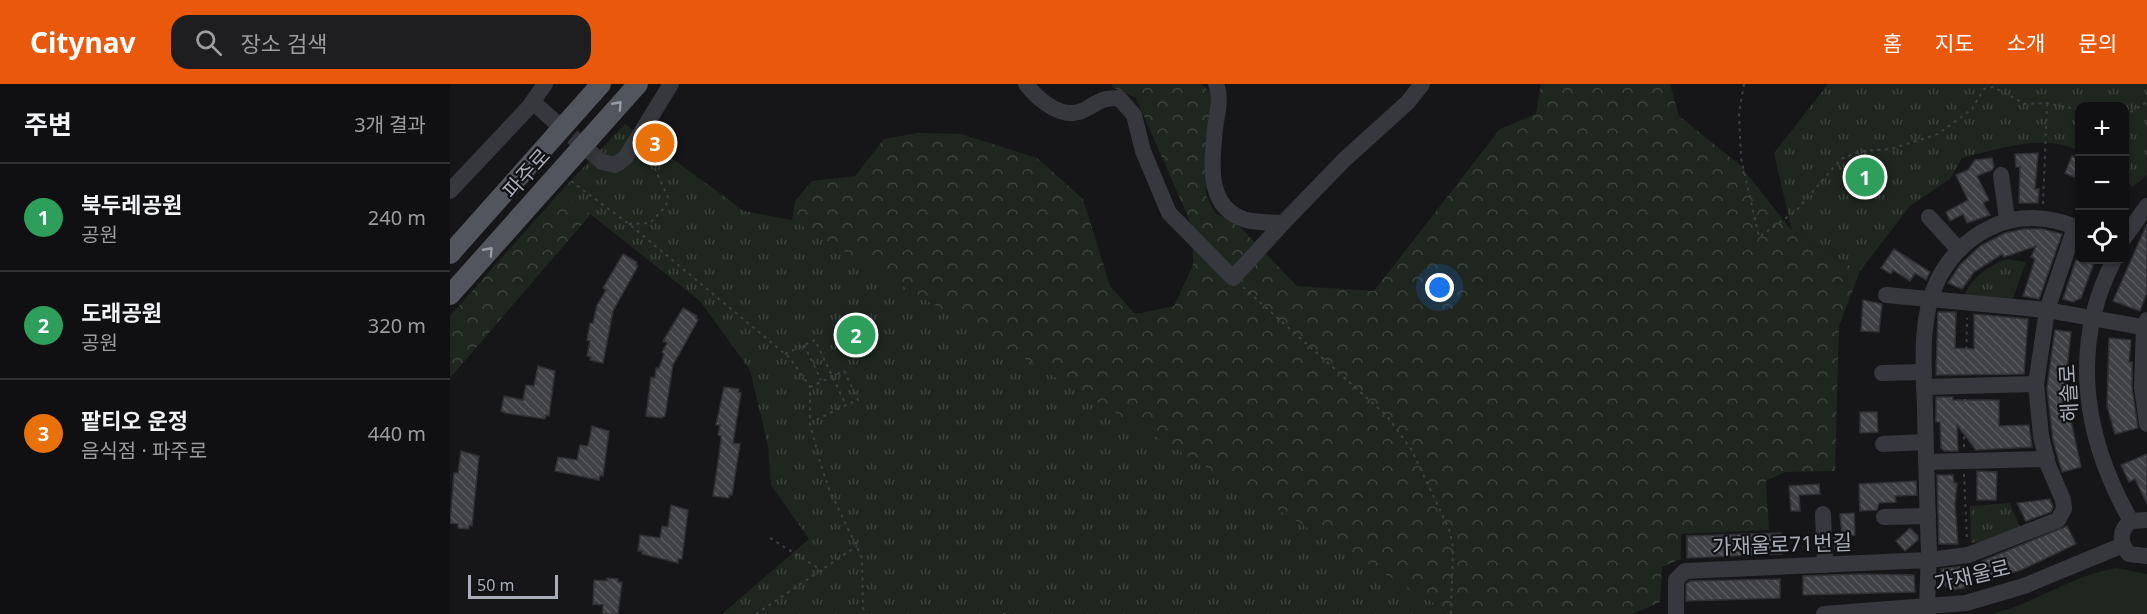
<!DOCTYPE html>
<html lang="ko">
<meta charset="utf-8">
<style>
:root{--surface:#101012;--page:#1e1e20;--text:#f1f3f6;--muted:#9c9d9f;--line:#303032;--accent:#ea580c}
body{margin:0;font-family:"Noto Sans","Noto Sans KR",sans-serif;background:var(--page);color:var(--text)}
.controls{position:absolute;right:18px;top:18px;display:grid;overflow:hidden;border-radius:12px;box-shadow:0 2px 4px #0004}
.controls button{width:54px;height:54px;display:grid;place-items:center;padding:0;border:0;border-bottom:2px solid var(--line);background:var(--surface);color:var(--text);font:30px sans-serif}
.scale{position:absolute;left:18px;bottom:15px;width:90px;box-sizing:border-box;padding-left:6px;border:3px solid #a8adb8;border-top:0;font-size:16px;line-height:21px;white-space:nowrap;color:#a8adb8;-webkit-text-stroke:4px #111113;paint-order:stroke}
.you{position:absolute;left:990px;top:204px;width:21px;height:21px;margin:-15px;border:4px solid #fff;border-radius:50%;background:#1a73e8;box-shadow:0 0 0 9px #1a73e833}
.badge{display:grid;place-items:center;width:39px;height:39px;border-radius:50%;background:var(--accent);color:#fff;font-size:20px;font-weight:700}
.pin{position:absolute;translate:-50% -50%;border:3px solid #fff;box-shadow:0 2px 6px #0006}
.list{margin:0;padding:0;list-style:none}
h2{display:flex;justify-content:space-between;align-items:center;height:78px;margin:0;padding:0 24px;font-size:26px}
h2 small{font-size:20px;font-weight:400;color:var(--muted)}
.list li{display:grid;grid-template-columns:39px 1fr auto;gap:18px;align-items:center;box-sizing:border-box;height:108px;padding:0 24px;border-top:2px solid var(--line)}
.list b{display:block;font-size:22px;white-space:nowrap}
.list p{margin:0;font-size:20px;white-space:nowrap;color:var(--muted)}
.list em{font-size:20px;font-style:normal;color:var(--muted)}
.icon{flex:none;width:33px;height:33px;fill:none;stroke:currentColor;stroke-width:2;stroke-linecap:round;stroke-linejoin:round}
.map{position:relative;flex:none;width:1697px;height:530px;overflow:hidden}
header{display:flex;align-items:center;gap:36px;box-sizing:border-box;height:84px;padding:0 30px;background:var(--accent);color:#fff}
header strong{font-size:28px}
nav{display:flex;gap:33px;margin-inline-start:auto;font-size:21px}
.search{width:420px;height:54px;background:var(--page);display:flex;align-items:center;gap:15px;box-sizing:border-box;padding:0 21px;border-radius:18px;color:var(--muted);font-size:22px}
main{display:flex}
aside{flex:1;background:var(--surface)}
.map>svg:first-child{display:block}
.grass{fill:#1e261f}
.forest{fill:url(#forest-crowns)}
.park{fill:url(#park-tufts)}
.building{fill:url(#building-back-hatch);stroke:#303034;stroke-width:1.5}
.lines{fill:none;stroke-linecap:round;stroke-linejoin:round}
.minor-tunnel{stroke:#333438;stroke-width:16;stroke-dasharray:16 8;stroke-linecap:butt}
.path{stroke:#3d3f44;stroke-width:2;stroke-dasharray:3 4.5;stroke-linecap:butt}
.minor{stroke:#37383d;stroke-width:16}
.major{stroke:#53555c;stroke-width:20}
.oneway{stroke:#979ba6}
.labels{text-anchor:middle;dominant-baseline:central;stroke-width:4.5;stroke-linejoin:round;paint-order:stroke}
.street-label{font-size:21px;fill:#a8adb8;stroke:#111113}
</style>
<header>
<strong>Citynav</strong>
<div class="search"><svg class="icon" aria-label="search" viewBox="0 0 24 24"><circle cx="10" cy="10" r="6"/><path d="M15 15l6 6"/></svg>장소 검색</div>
<nav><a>홈</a><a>지도</a><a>소개</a><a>문의</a></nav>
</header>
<main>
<aside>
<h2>주변<small>3개 결과</small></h2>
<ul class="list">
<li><span class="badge" style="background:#2e9e5b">1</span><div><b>북두레공원</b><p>공원</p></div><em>240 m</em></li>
<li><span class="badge" style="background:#2e9e5b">2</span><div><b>도래공원</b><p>공원</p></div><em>320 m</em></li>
<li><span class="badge" style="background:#e8710a">3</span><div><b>팥티오 운정</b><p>음식점 · 파주로</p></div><em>440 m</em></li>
</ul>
</aside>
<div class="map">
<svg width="1697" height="530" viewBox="0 0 1697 530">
<defs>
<pattern id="forest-crowns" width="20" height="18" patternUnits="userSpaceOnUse" patternTransform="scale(1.5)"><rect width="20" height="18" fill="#1e261f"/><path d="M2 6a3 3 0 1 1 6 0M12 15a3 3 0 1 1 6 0" fill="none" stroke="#3c433d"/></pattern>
<pattern id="park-tufts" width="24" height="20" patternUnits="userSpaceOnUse" patternTransform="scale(1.5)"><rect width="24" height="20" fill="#1e261f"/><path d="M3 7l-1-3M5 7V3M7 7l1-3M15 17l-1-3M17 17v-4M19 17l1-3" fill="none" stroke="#3c433d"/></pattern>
<pattern id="building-back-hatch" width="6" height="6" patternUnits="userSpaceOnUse" patternTransform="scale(1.5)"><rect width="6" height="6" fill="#404145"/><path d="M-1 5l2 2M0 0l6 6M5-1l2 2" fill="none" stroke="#595a5e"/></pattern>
</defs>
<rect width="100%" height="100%" fill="#161618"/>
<path class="grass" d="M1667,484L1697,490V530H1541C1585,520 1623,490 1667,484Z"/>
<g class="forest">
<path d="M662,0H752L763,12L756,111L765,129L790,143L847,202L924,207L1050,45L1086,30L1091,0H1220L1229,32L1290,81L1342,147L1410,187L1389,242L1385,387L1335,388L1316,397L1319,446L1231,450V475L1212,483L1210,518L1182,530H686L342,136L345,117L362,97L405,92L434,55L468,49L511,50L587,74L633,115L660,202L685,230L724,222L743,181L742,142L686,14L662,3Z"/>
<path d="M111,107L141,130L0,294V232Z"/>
</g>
<g class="park">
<path d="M1378,0H1697V91L1683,103L1675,96L1674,22H1630L1629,67C1593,49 1549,65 1512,74L1500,95L1460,122L1410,187L1342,147L1324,69Z"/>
<path d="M175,40L294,127L342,136L1002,530H272L359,455L321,401L318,362L300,286L250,217L111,107Z"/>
<path d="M1557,175L1576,178L1562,217L1514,211C1525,191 1536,183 1557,175Z"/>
<path d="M1560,419L1570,443L1535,457L1521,459L1520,422Z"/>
</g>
<g class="building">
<path d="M1588,69L1585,105H1589L1588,119H1569L1570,83H1566L1565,70Z"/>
<path d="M1622,72L1629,75V95L1615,89Z"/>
<path d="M1542,74L1544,83L1542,86L1527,92L1539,116L1533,119L1540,131L1517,139L1513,130L1500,137L1496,128L1518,116L1506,91L1518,86L1525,76Z"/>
<path d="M1697,140V208L1690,227L1663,217Z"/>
<path d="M1574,145H1592L1612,150L1589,215L1573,212L1585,175L1581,173L1586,162L1554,173L1552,170L1524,188L1512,205L1498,199L1510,181L1530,162L1555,149Z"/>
<path d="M1444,165L1480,188L1476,196L1465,189L1460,197L1443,186L1441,190L1431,184Z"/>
<path d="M173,170L187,178L186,181L188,182L163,227L153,279L140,276L141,273L137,272L140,257L137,256L140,239H143L147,221L156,206L153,204Z"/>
<path d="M1626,176H1645L1631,214L1623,218L1613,215Z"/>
<path d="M1413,216L1432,220L1429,248L1411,247Z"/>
<path d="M233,224L247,232L246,234L248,236L223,281L215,332L211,334L196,332L201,293L205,294L206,284H209L214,270L212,268L217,259L213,257Z"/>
<path d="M1488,228H1506L1505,264L1524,265V230L1578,235L1574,290L1486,291Z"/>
<path d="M1605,246L1621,248L1617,285L1618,323L1631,383L1612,388L1603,356L1597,304Z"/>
<path d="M1659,254L1681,256L1679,278H1682V304L1688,344L1665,350L1657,322Z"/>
<path d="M88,282L105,287L99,332L96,331L95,335L55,329L51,327L54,312L73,316L76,301L84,302Z"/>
<path d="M274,303L289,305L288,308L291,309L283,359L290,360L282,411H279V414L263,412L271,357V352L268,351L270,341H266Z"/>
<path d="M1486,313H1503V316H1549V342L1579,341L1582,363L1526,366L1507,341L1508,367H1494L1491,364L1490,338H1486Z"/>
<path d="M1410,328H1427L1428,348L1410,349Z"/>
<path d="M142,342L159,347L153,392L150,391L149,396L105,387L108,373L127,376L130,361L138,362Z"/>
<path d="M11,367L29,372L22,442L19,441V445L8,444V440L0,439L4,389H8Z"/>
<path d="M1697,370V420L1685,395L1679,398L1671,381Z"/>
<path d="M1527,387L1547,388L1546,416H1527Z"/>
<path d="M1487,391H1503L1504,399H1507L1505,420L1508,460H1489Z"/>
<path d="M1466,397L1467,411L1445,412L1446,418L1429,419L1427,426L1410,427L1409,400Z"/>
<path d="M1369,400L1370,410L1349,411L1350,427H1341L1339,402Z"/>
<path d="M1600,415L1603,423L1601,428L1576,437L1567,419Z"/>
<path d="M221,421L238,426L232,475H228V479L192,470V467H188L190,451L210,454L212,442L218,443Z"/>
<path d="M1404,429L1405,451L1396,452L1397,464L1385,465L1384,453L1392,452L1390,430Z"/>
<path d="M1617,442L1626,460L1571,486L1539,496L1532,477Z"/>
<path d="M1460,444L1468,452V456L1455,467L1446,457Z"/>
<path d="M1331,449L1332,470L1237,474V452Z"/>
<path d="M1515,482L1518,503L1503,506L1494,501L1491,485Z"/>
<path d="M1407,490L1464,491L1465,508L1353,511V492Z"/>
<path d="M157,494L168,495V498H172L168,530H152L153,521L143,520L144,496L157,497Z"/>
<path d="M1330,495V514L1236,517V500L1240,497Z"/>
</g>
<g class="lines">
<path class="minor-tunnel" d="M104,37L152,78"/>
<g class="path">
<path d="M1294,0L1289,29L1291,74L1309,153L1346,127L1391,75L1411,67L1441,65L1488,50L1522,25L1534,5L1543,3L1575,20L1597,19L1630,26"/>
<path d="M1674,32L1697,18"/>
<path d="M121,97L179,140L340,274L360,303V340L370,378L379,405L412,474L413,525L417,530"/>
<path d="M1593,120L1597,19"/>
<path d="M179,140L200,139L216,122L218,113L196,66"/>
<path d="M793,203L937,332L961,365L999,445L1003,463L1001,530"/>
<path d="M354,261L371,296"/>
<path d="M335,270L365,256L396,321L362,338"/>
<path d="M1516,288L1517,234"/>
<path d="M360,303L394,287L408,316L396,321"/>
<path d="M1514,363L1515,315"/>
<path d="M1514,390L1517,456"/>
<path d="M320,454L371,486"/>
<path d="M306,530L407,462"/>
<path d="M553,530H559"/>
</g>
<g class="minor">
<path d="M576,0C588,16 613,37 634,26C650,18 650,14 669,14L684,31L693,67L719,129L783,194L833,139"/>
<path d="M766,0C772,16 767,28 765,45C762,78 755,124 796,136C807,139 822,138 833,139L894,76L958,18L972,0"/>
<path d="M83,18L104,37"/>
<path d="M152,78L165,81L176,73L221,0"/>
<path d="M1551,91L1557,135"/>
<path d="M0,107L79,23L95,0"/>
<path d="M1479,133L1509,166"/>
<path d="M1674,154L1697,122"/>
<path d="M1664,176C1619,263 1634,355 1681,437"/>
<path d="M1436,211L1597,226L1697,244"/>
<path d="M1697,236L1694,243L1692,303L1697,340"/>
<path d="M1432,289L1474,288"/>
<path d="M1474,303L1586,300"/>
<path d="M1433,360L1475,358"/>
<path d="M1476,378L1597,375"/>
<path d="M1373,430L1375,481"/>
<path d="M1434,433L1478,432"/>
<path d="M1697,436L1681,437C1669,446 1669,459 1679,470L1697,472"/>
<path d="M1226,530V496L1235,487L1479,476L1518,471L1608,436L1614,425L1613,416L1598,381L1591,352L1586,300L1597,226L1625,143C1598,132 1568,130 1542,143C1517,154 1497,175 1486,200C1469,238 1474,286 1475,326C1476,373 1477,420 1479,467L1477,524L1478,530"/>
<path d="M1374,530L1516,519L1574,502L1673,461"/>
</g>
<g class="major">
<path d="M0,170L151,0"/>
<path d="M0,211L188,0"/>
</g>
</g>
<defs><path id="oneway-chevron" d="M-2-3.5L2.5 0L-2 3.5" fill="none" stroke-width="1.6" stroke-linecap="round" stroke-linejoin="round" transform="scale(1.5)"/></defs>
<g class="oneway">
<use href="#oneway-chevron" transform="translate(168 21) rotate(-48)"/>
<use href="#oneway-chevron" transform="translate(39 167) rotate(-48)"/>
</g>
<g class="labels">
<g class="street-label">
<text transform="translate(76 89) rotate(-48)">파주로</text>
<text transform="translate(1618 309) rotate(-93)">해솔로</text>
<text transform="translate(1332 460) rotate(-2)">가재울로71번길</text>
<text transform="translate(1522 491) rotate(-13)">가재울로</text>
</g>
</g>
</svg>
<div class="controls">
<button>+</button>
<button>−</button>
<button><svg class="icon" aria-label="locate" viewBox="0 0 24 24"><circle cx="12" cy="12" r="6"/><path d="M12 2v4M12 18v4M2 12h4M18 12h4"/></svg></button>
</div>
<div class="scale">50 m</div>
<div class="you"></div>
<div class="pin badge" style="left:1415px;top:93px;background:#2e9e5b">1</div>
<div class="pin badge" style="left:406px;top:251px;background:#2e9e5b">2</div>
<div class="pin badge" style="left:205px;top:59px;background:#e8710a">3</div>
</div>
</main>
